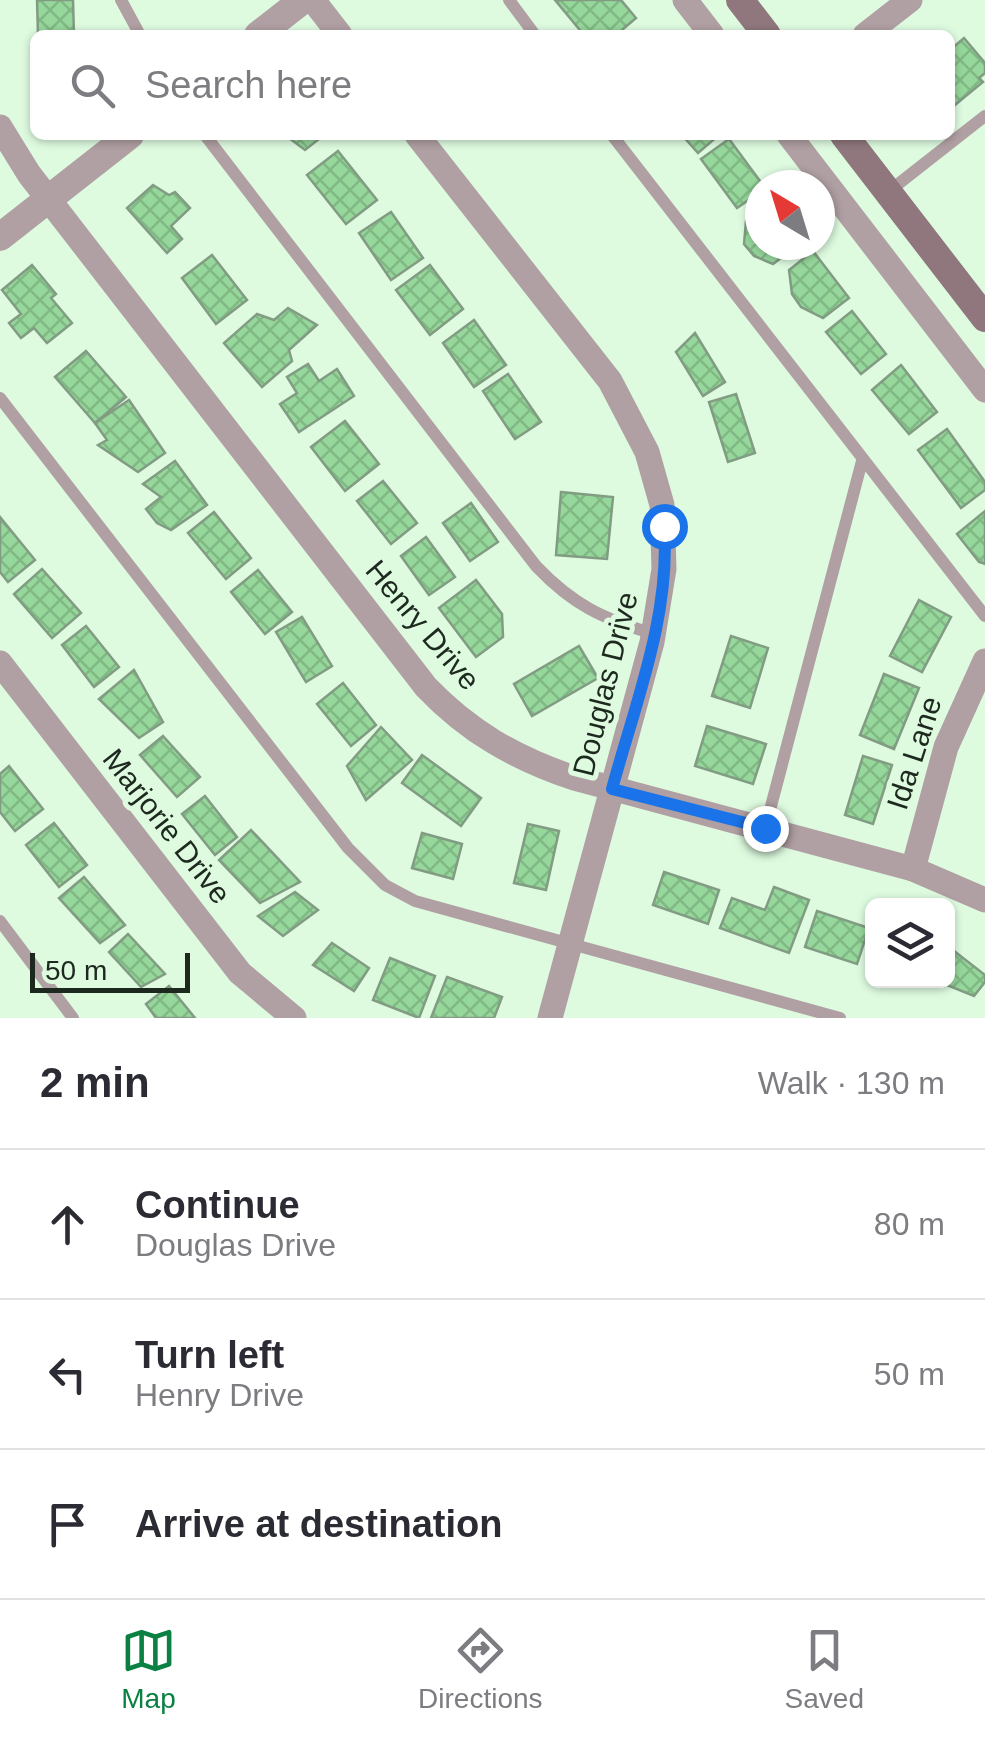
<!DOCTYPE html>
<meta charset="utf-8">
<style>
:root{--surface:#fff;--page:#f2f2f3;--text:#2b2b33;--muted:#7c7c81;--line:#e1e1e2;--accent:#0b8043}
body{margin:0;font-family:Arial,sans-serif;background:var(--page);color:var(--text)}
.controls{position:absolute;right:30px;bottom:30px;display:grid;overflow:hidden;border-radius:15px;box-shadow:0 2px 8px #0004}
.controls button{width:90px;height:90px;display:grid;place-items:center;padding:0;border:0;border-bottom:2px solid var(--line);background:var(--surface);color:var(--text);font:50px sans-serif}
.compass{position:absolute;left:745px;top:170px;width:90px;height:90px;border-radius:50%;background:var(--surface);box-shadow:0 2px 8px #0004;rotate:322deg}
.scale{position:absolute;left:30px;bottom:25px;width:160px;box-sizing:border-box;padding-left:10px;border:5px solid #1d281e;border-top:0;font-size:28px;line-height:35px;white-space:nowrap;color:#1d281e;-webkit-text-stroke:8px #defbe0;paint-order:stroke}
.stop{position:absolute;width:30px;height:30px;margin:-22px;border:8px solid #1a73e8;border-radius:50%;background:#fff}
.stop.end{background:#1a73e8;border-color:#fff;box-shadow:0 2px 10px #0008}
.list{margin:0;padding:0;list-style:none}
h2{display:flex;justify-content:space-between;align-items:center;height:130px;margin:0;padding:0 40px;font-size:42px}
h2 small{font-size:32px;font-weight:400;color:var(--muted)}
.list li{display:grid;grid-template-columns:65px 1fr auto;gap:30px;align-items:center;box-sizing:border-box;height:150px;padding:0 40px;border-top:2px solid var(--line)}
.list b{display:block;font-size:38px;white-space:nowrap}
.list p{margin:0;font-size:32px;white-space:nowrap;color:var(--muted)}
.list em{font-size:32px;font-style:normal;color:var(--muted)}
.icon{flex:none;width:55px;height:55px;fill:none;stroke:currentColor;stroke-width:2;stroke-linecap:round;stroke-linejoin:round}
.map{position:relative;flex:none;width:985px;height:1018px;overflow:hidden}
.search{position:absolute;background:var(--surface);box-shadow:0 2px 8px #0004;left:30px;right:30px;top:30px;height:110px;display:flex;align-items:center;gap:25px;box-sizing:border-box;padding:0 35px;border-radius:15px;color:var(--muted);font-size:38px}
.sheet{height:580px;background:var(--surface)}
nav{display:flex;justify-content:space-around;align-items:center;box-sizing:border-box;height:140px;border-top:2px solid var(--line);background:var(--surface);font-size:28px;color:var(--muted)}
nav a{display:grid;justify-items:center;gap:5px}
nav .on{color:var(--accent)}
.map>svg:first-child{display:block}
.building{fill:url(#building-cross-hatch);stroke:#829c83;stroke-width:2.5}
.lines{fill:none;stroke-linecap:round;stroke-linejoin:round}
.service{stroke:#b09fa3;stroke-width:12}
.minor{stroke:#b09fa3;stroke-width:25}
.tertiary{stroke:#b09fa3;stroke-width:28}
.secondary{stroke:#8f777d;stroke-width:28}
.route{stroke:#1a73e8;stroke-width:12}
.labels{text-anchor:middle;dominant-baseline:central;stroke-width:10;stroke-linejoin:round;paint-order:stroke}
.street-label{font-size:30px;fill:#1d281e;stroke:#defbe0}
</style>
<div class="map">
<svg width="985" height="1018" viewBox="0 0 985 1018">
<defs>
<pattern id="building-cross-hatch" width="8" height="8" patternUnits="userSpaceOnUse" patternTransform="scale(2.5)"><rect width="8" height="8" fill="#96d79b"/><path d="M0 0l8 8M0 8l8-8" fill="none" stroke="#81b985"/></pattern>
</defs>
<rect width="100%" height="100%" fill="#defbe0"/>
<g class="building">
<path d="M37,0H73L74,35H38Z"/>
<path d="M555,0H621L636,18L616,35H584Z"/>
<path d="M964,38L985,63V73L979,78L983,82L950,109V50Z"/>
<path d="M285,135H324L305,150Z"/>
<path d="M682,135H719L698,153Z"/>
<path d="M729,139L763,185H760V192L737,208L701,159Z"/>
<path d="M338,151L377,200L346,224L307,175Z"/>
<path d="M153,185L169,195L175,192L190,208L171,226L182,239L167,253L127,208Z"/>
<path d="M760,210V245H798L773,264L754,256L744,244L746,221Z"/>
<path d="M391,212L423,258L391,280L359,233Z"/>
<path d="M813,251L849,298L823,318L801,307L792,294L789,270Z"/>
<path d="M212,255L247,300L216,324L182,278Z"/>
<path d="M32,265L56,294L51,298L72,323L47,343L34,328L21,338L9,323L21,314L2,290Z"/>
<path d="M430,265L463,309L430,335L396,290Z"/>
<path d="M288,308L317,325L289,350L292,361L262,387L224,343L257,314L274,320Z"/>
<path d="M852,311L886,354L861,374L826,332Z"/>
<path d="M474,320L506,365L474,387L443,343Z"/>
<path d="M695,333L725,382L703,396L676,352Z"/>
<path d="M86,351L126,397L95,423L55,377Z"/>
<path d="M308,364L319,381L337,369L354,396L299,432L280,404L297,393L287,377Z"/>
<path d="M901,365L937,412L909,434L872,390Z"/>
<path d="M508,374L541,422L515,439L483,391Z"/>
<path d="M736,394L755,453L728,462L709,402Z"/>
<path d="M129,400L165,453L138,472L98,445L107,440L95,423Z"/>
<path d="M345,421L379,464L345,491L311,447Z"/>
<path d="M947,429L985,482V490L961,508L918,450Z"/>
<path d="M175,461L207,505L171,530L157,523L146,509L161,497L143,484Z"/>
<path d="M383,481L417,523L391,544L357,501Z"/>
<path d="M561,492L613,497L607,559L556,555Z"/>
<path d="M471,503L498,542L470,561L443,523Z"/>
<path d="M985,511V564L979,562L957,534Z"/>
<path d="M214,512L251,558L226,579L188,533Z"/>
<path d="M0,517L35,560L8,582L0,572Z"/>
<path d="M426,537L455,577L429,595L401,556Z"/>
<path d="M42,569L81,613L52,638L14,594Z"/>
<path d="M258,570L292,612L265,634L231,592Z"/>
<path d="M476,580L502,614L503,637L476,657L439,608Z"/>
<path d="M919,600L951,617L922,672L890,656Z"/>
<path d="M302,617L332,666L306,682L276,632Z"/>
<path d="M86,626L119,667L94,687L62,645Z"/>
<path d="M731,636L768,648L750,708L712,696Z"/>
<path d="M579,646L598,678L532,716L514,684Z"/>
<path d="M134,670L163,722L139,738L99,699Z"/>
<path d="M884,674L919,688L894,749L860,735Z"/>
<path d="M343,683L376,725L351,746L317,704Z"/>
<path d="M707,726L766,744L753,784L695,766Z"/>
<path d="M381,727L412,760L366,800L347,766Z"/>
<path d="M163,736L200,777L177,797L140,755Z"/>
<path d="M422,755L481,798L461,826L402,783Z"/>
<path d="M863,756L892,765L873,824L845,815Z"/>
<path d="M9,766L43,809L15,831L0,812V774Z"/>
<path d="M205,796L237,837L215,855L182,814Z"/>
<path d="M54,823L87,865L59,887L26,845Z"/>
<path d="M528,824L559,831L546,890L514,883Z"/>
<path d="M251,830L300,882L260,903L219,860Z"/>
<path d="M422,833L462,844L453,879L412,868Z"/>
<path d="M664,872L719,890L708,924L653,905Z"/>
<path d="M84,877L125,925L100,943L59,898Z"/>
<path d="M774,887L809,900L789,953L720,928L732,898L765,910Z"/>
<path d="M295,892L318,910L283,936L258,916Z"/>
<path d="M817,911L869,928L857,964L805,947Z"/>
<path d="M128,934L165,974L141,987L109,952Z"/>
<path d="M332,943L369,968L354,991L313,965Z"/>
<path d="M949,947L985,975V982L974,996L937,981H948Z"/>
<path d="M390,958L435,976L419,1018L373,1000Z"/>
<path d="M447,977L502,997L494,1018H431Z"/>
<path d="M169,986L195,1018H156L146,1004Z"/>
</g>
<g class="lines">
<g class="service">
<path d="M121,0L140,35"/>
<path d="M509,0L535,35"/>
<path d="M205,135L536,566C573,605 603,619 654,634"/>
<path d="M612,135L985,616"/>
<path d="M888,192L985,116"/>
<path d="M0,398L348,848L385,885L415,901L840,1018"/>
<path d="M765,829L862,461"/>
<path d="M0,921L73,1018"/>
</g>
<g class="minor">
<path d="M313,0L340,35"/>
<path d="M685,0L712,35"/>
<path d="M865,35L910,0"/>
<path d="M0,127L29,174L426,687C469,732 515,758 574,778L913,869L985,900"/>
<path d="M417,135L610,381L647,452L662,505L664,569L652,642L550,1018"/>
<path d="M789,135L985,390"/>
<path d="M0,663L240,973L294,1018"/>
<path d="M913,869L946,747L985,661"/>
</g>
<g class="tertiary">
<path d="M258,35L303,0"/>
<path d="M0,237L130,135"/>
</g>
<g class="secondary">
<path d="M740,0L767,35"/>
<path d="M844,135L985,318"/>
</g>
</g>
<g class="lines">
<path class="route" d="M664,526C671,615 635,704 612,789L765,828"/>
</g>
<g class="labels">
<g class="street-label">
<text transform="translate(423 625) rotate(50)">Henry Drive</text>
<text transform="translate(605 684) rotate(-76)">Douglas Drive</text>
<text transform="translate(914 753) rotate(-72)">Ida Lane</text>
<text transform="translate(167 826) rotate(52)">Marjorie Drive</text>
</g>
</g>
</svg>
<div class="controls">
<button><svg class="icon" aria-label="layers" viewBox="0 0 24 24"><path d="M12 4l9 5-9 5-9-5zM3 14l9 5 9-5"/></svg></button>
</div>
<svg class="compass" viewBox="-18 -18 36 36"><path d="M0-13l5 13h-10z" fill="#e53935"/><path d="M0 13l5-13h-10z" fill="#7c7c81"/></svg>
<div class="scale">50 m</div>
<div class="stop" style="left:664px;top:526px"></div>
<div class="stop end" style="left:765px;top:828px"></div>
<div class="search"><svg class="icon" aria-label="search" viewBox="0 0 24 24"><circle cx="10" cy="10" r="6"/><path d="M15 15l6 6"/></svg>Search here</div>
</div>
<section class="sheet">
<h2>2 min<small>Walk · 130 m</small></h2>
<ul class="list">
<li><svg class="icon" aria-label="ahead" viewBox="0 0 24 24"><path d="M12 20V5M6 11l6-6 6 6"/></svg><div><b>Continue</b><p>Douglas Drive</p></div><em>80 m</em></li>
<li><svg class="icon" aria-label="left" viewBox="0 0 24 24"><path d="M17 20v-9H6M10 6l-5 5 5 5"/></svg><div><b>Turn left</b><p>Henry Drive</p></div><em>50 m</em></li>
<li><svg class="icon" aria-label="arrive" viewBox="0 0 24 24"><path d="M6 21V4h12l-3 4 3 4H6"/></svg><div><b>Arrive at destination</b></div></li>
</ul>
</section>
<nav>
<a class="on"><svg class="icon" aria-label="map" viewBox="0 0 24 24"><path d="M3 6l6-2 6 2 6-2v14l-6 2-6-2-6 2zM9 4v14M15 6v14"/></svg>Map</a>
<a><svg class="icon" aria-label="directions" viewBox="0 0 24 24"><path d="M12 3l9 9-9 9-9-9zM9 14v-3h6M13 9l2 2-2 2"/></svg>Directions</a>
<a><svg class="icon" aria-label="saved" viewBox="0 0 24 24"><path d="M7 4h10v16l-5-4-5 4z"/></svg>Saved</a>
</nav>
